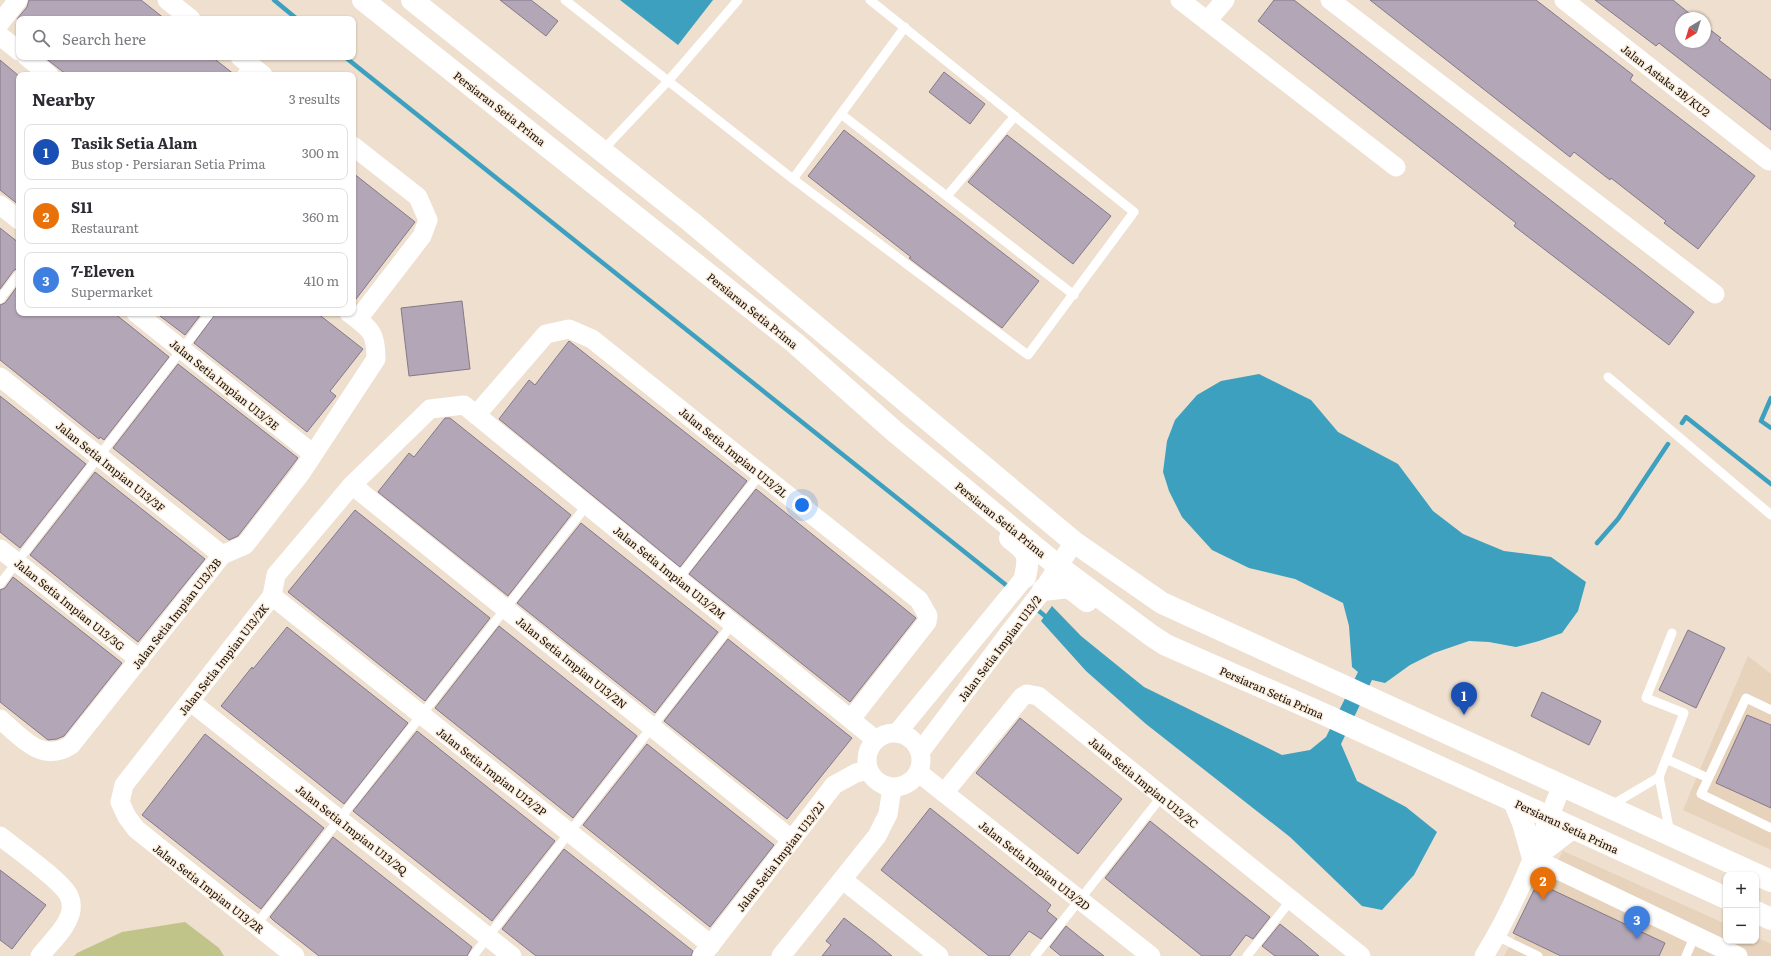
<!DOCTYPE html>
<meta charset="utf-8">
<style>
:root{--surface:#fff;--page:#f2f2f3;--text:#2b2b33;--muted:#7c7c81;--line:#e1e1e2;--accent:#db2777}
body{margin:0;font-family:Literata,serif;background:var(--page);color:var(--text)}
.controls{position:absolute;right:12px;bottom:12px;display:grid;overflow:hidden;border-radius:8px;box-shadow:0 1px 3px #0004}
.controls button{width:36px;height:36px;display:grid;place-items:center;padding:0;border:0;border-bottom:1px solid var(--line);background:var(--surface);color:var(--text);font:20px sans-serif}
.compass{position:absolute;left:1675px;top:12px;width:36px;height:36px;border-radius:50%;background:var(--surface);box-shadow:0 1px 3px #0004;rotate:218deg}
.you{position:absolute;left:802px;top:505px;width:14px;height:14px;margin:-10px;border:3px solid #fff;border-radius:50%;background:#1a73e8;box-shadow:0 0 0 6px #1a73e833}
.badge{display:grid;place-items:center;width:26px;height:26px;border-radius:50%;background:var(--accent);color:#fff;font-size:13px;font-weight:700}
.pin{position:absolute;translate:-50% -33px;filter:drop-shadow(0 1px 2px #0008)}
.pin::after{content:'';position:absolute;top:21px;width:14px;height:12px;background:inherit;clip-path:polygon(0 0,100% 0,50% 100%)}
.list{margin:0;padding:0;list-style:none}
h2{display:flex;justify-content:space-between;align-items:center;height:52px;margin:0;padding:0 16px;font-size:17px}
h2 small{font-size:13px;font-weight:400;color:var(--muted)}
.list li{display:grid;grid-template-columns:26px 1fr auto;gap:12px;align-items:center;box-sizing:border-box;height:56px;margin:0 8px 8px;padding:0 8px;border:1px solid var(--line);border-radius:8px}
.list b{display:block;font-size:15px;white-space:nowrap}
.list p{margin:0;font-size:13px;white-space:nowrap;color:var(--muted)}
.list em{font-size:13px;font-style:normal;color:var(--muted)}
.icon{flex:none;width:22px;height:22px;fill:none;stroke:currentColor;stroke-width:2;stroke-linecap:round;stroke-linejoin:round}
.map{position:relative;flex:none;width:1771px;height:956px;overflow:hidden}
.search{position:absolute;background:var(--surface);box-shadow:0 1px 3px #0004;left:16px;top:16px;width:340px;height:44px;display:flex;align-items:center;gap:10px;box-sizing:border-box;padding:0 14px;border-radius:8px;color:var(--muted);font-size:15px}
.panel{position:absolute;background:var(--surface);box-shadow:0 1px 3px #0004;left:16px;top:72px;width:340px;height:244px;border-radius:8px}
.map>svg:first-child{display:block}
.built{fill:#e7d2bc}
.green{fill:#c0c489}
.water{fill:#3da0bf}
.lines{fill:none;stroke-linecap:round;stroke-linejoin:round}
.stream{stroke:#3da0bf;stroke-width:4.5}
.building{fill:#b3a6b7;stroke:#857989}
.service{stroke:#fff;stroke-width:9}
.minor{stroke:#fff;stroke-width:19}
.tertiary{stroke:#fff;stroke-width:22}
.labels{text-anchor:middle;dominant-baseline:central;stroke-width:3;stroke-linejoin:round;paint-order:stroke}
.street-label{font-size:11px;fill:#120d07;stroke:#fbecdb}
</style>
<div class="map">
<svg width="1771" height="956" viewBox="0 0 1771 956">
<rect width="100%" height="100%" fill="#eedfce"/>
<g class="built">
<path d="M1748,656L1771,674V850L1683,810Z"/>
<path d="M1563,851L1726,924V941H1756V937L1771,944V956H1504Z"/>
</g>
<path class="green" d="M185,922L219,948L224,956H74L77,953L122,932Z"/>
<g class="water">
<path d="M620,0H713L678,45Z"/>
<path d="M1259,374L1311,400L1338,432L1398,464L1433,511L1463,534L1504,551L1551,557L1586,582L1578,611L1562,633L1539,641L1516,647L1489,642L1469,641L1434,653L1410,665L1385,683L1372,680L1341,744L1357,781L1406,807L1437,832L1414,875L1382,910L1362,906L1290,837L1146,724L1086,671L1041,621L1052,606L1081,636L1144,687L1282,755L1310,750L1326,737L1358,672L1352,667L1349,626L1343,603L1295,579L1249,568L1212,550L1182,517L1169,491L1163,472L1167,441L1175,420L1197,395L1221,381Z"/>
</g>
<g class="lines">
<g class="stream">
<path d="M274,0L297,19"/>
<path d="M345,57L1011,589"/>
<path d="M1771,398L1761,421L1771,428"/>
<path d="M1682,423L1686,417L1771,484"/>
<path d="M1597,543L1618,519L1668,444"/>
<path d="M1034,607L1045,616"/>
</g>
</g>
<g class="building">
<path d="M29,0H141L165,19H17L27,7Z"/>
<path d="M500,0H531L558,21L546,36Z"/>
<path d="M1274,0H1294L1694,312L1669,345L1514,226L1516,223L1258,21Z"/>
<path d="M1370,0H1536L1633,75L1630,80L1755,176L1698,249L1664,223L1666,221L1611,178L1610,180L1574,152L1570,157Z"/>
<path d="M1595,0H1673L1695,18H1681V42H1705V26L1721,38L1719,40L1771,80V130L1659,43L1656,46Z"/>
<path d="M44,57H212L235,75H67Z"/>
<path d="M0,60L19,76V205L0,190Z"/>
<path d="M944,72L985,104L970,124L929,92Z"/>
<path d="M844,130L1039,281L1002,328L922,268L909,258L911,257L808,176Z"/>
<path d="M1007,135L1111,216L1073,264L968,182Z"/>
<path d="M353,173L415,222L353,303Z"/>
<path d="M0,228L19,243V268L14,270L0,289Z"/>
<path d="M19,284V313H114L169,357L104,440L100,437L99,439L0,360V305L5,303Z"/>
<path d="M462,301L470,369L409,376L401,308Z"/>
<path d="M156,313H202L185,335Z"/>
<path d="M216,313H317L363,349L330,391L336,396L307,432L194,343Z"/>
<path d="M569,341L747,481L680,567L499,419L529,380L535,385Z"/>
<path d="M178,364L298,458L238,536L229,540L113,448Z"/>
<path d="M0,396L86,464L20,548L0,532Z"/>
<path d="M445,418H450L571,515L508,596L378,492L409,453L414,457Z"/>
<path d="M95,472L205,559L138,642L30,555Z"/>
<path d="M756,489L916,618L850,702L689,574Z"/>
<path d="M355,510L490,618L425,701L288,592Z"/>
<path d="M581,523L718,632L655,713L517,603Z"/>
<path d="M13,577L122,663L64,736L57,739L48,740L0,702V590L5,588Z"/>
<path d="M499,626L637,736L573,818L435,708Z"/>
<path d="M287,627L408,723L344,804L221,706L252,667L253,669Z"/>
<path d="M1688,630L1725,648L1696,708L1659,690Z"/>
<path d="M728,639L852,738L787,819L664,721Z"/>
<path d="M1542,692L1601,721L1589,745L1531,716Z"/>
<path d="M1747,715L1771,725V808L1716,783Z"/>
<path d="M1020,718L1122,799L1078,854L976,773Z"/>
<path d="M417,731L555,841L492,921L353,811Z"/>
<path d="M205,734L324,828L261,909L142,815Z"/>
<path d="M647,744L774,845L710,927L583,825Z"/>
<path d="M930,808L1051,905L1047,911L1057,919L1041,939L1029,931L1009,956H989L881,870Z"/>
<path d="M1150,821L1270,917L1253,939L1246,935L1230,956H1202L1105,878Z"/>
<path d="M333,837L472,947L467,956H319L273,920L270,917Z"/>
<path d="M564,849L693,951L691,956H536L502,929Z"/>
<path d="M0,870L46,905L12,949L0,940Z"/>
<path d="M1544,886L1665,943L1659,956H1561L1513,933L1534,890Z"/>
<path d="M844,918L874,941L892,956H822L831,945L826,941Z"/>
<path d="M1280,924L1300,940L1319,956H1275L1262,946Z"/>
<path d="M1066,926L1082,939L1104,956H1061L1050,947Z"/>
</g>
<g class="lines">
<g class="service">
<path d="M565,0L793,179L1028,355L1134,212L870,0"/>
<path d="M241,75L249,64"/>
<path d="M841,114L1074,295"/>
<path d="M602,151L669,80L738,0"/>
<path d="M793,179L905,27"/>
<path d="M947,196L1015,116"/>
<path d="M0,299L19,274"/>
<path d="M1608,377L1771,515"/>
<path d="M678,579L761,473"/>
<path d="M0,584L210,313"/>
<path d="M1771,710L1746,698L1701,794L1771,828"/>
<path d="M1666,759L1708,778"/>
<path d="M1610,806L1659,777"/>
<path d="M1670,833L1659,777L1684,713L1646,698L1672,633"/>
<path d="M256,925L587,505"/>
<path d="M1497,936L1538,956"/>
<path d="M473,956L733,623"/>
<path d="M1035,956L1162,796"/>
<path d="M1247,956L1291,900"/>
<path d="M1686,956L1695,935"/>
</g>
<g class="minor">
<path d="M167,0L191,19"/>
<path d="M1180,0L1396,167"/>
<path d="M1330,0L1715,294"/>
<path d="M1564,0L1769,161"/>
<path d="M1207,21L1225,0"/>
<path d="M0,23L18,0"/>
<path d="M0,36L19,51"/>
<path d="M27,57L49,75"/>
<path d="M240,57L263,75"/>
<path d="M353,146L418,197L428,220L422,236L358,319"/>
<path d="M0,205L19,220"/>
<path d="M136,313L313,454"/>
<path d="M0,377L222,555"/>
<path d="M476,415L546,334L569,329L592,339L919,600L928,616L927,622L851,719"/>
<path d="M352,485L792,840"/>
<path d="M0,549L140,660"/>
<path d="M272,596L711,945"/>
<path d="M191,702L512,956"/>
<path d="M0,719C21,737 42,764 71,745L222,555L245,545L301,473L376,359C376,331 370,329 349,313"/>
<circle cx="894" cy="760" r="27"/>
<path d="M897,733L1025,577"/>
<path d="M920,752L1009,633L1043,590L1074,542"/>
<path d="M919,773L1151,956"/>
<path d="M944,793L1022,697L1027,694L1038,696L1361,956"/>
<path d="M0,836C15,848 62,881 69,896C72,902 72,911 69,917C64,931 49,944 40,956"/>
<path d="M1533,858L1738,956"/>
<path d="M843,880L939,956"/>
<path d="M295,956L136,829L127,817L120,802L124,785L272,596L276,575L352,485L430,409L464,405L876,740"/>
<path d="M702,956L834,785L856,773L868,770"/>
<path d="M781,956L877,836L888,814L892,788"/>
<path d="M1484,956C1517,903 1539,843 1562,785"/>
</g>
<g class="tertiary">
<path d="M363,0L795,343L894,431L1058,566L1152,636L1166,645L1328,716L1726,898"/>
<path d="M412,0L690,221L1074,542L1162,603L1771,881"/>
<path d="M1010,538C1028,552 1030,554 1025,577"/>
<path d="M1043,590L1069,587L1087,601"/>
<path d="M1514,801L1523,823L1533,858L1572,828"/>
<path d="M1756,912L1771,919"/>
</g>
</g>
<g class="labels">
<g class="street-label">
<text transform="translate(1666 80) rotate(38)">Jalan Astaka 3B/KU2</text>
<text transform="translate(500 108) rotate(38)">Persiaran Setia Prima</text>
<text transform="translate(753 310) rotate(39)">Persiaran Setia Prima</text>
<text transform="translate(225 384) rotate(39)">Jalan Setia Impian U13/3E</text>
<text transform="translate(734 452) rotate(39)">Jalan Setia Impian U13/2L</text>
<text transform="translate(111 466) rotate(39)">Jalan Setia Impian U13/3F</text>
<text transform="translate(1001 519) rotate(39)">Persiaran Setia Prima</text>
<text transform="translate(670 572) rotate(39)">Jalan Setia Impian U13/2M</text>
<text transform="translate(70 604) rotate(39)">Jalan Setia Impian U13/3G</text>
<text transform="translate(176 613) rotate(-52)">Jalan Setia Impian U13/3B</text>
<text transform="translate(999 648) rotate(-53)">Jalan Setia Impian U13/2</text>
<text transform="translate(223 659) rotate(-52)">Jalan Setia Impian U13/2K</text>
<text transform="translate(572 662) rotate(39)">Jalan Setia Impian U13/2N</text>
<text transform="translate(1272 692) rotate(24)">Persiaran Setia Prima</text>
<text transform="translate(492 771) rotate(38)">Jalan Setia Impian U13/2P</text>
<text transform="translate(1144 782) rotate(39)">Jalan Setia Impian U13/2C</text>
<text transform="translate(1567 826) rotate(25)">Persiaran Setia Prima</text>
<text transform="translate(352 829) rotate(38)">Jalan Setia Impian U13/2Q</text>
<text transform="translate(780 856) rotate(-52)">Jalan Setia Impian U13/2J</text>
<text transform="translate(1035 865) rotate(38)">Jalan Setia Impian U13/2D</text>
<text transform="translate(209 888) rotate(38)">Jalan Setia Impian U13/2R</text>
</g>
</g>
</svg>
<div class="controls">
<button>+</button>
<button>−</button>
</div>
<svg class="compass" viewBox="-18 -18 36 36"><path d="M0-13l5 13h-10z" fill="#e53935"/><path d="M0 13l5-13h-10z" fill="#7c7c81"/></svg>
<div class="you"></div>
<div class="pin badge" style="left:1464px;top:715px;background:#1a4fb4">1</div>
<div class="pin badge" style="left:1543px;top:900px;background:#e8710a">2</div>
<div class="pin badge" style="left:1637px;top:939px;background:#3f7fe0">3</div>
<div class="search"><svg class="icon" aria-label="search" viewBox="0 0 24 24"><circle cx="10" cy="10" r="6"/><path d="M15 15l6 6"/></svg>Search here</div>
<section class="panel">
<h2>Nearby<small>3 results</small></h2>
<ul class="list">
<li><span class="badge" style="background:#1a4fb4">1</span><div><b>Tasik Setia Alam</b><p>Bus stop · Persiaran Setia Prima</p></div><em>300 m</em></li>
<li><span class="badge" style="background:#e8710a">2</span><div><b>S11</b><p>Restaurant</p></div><em>360 m</em></li>
<li><span class="badge" style="background:#3f7fe0">3</span><div><b>7-Eleven</b><p>Supermarket</p></div><em>410 m</em></li>
</ul>
</section>
</div>
